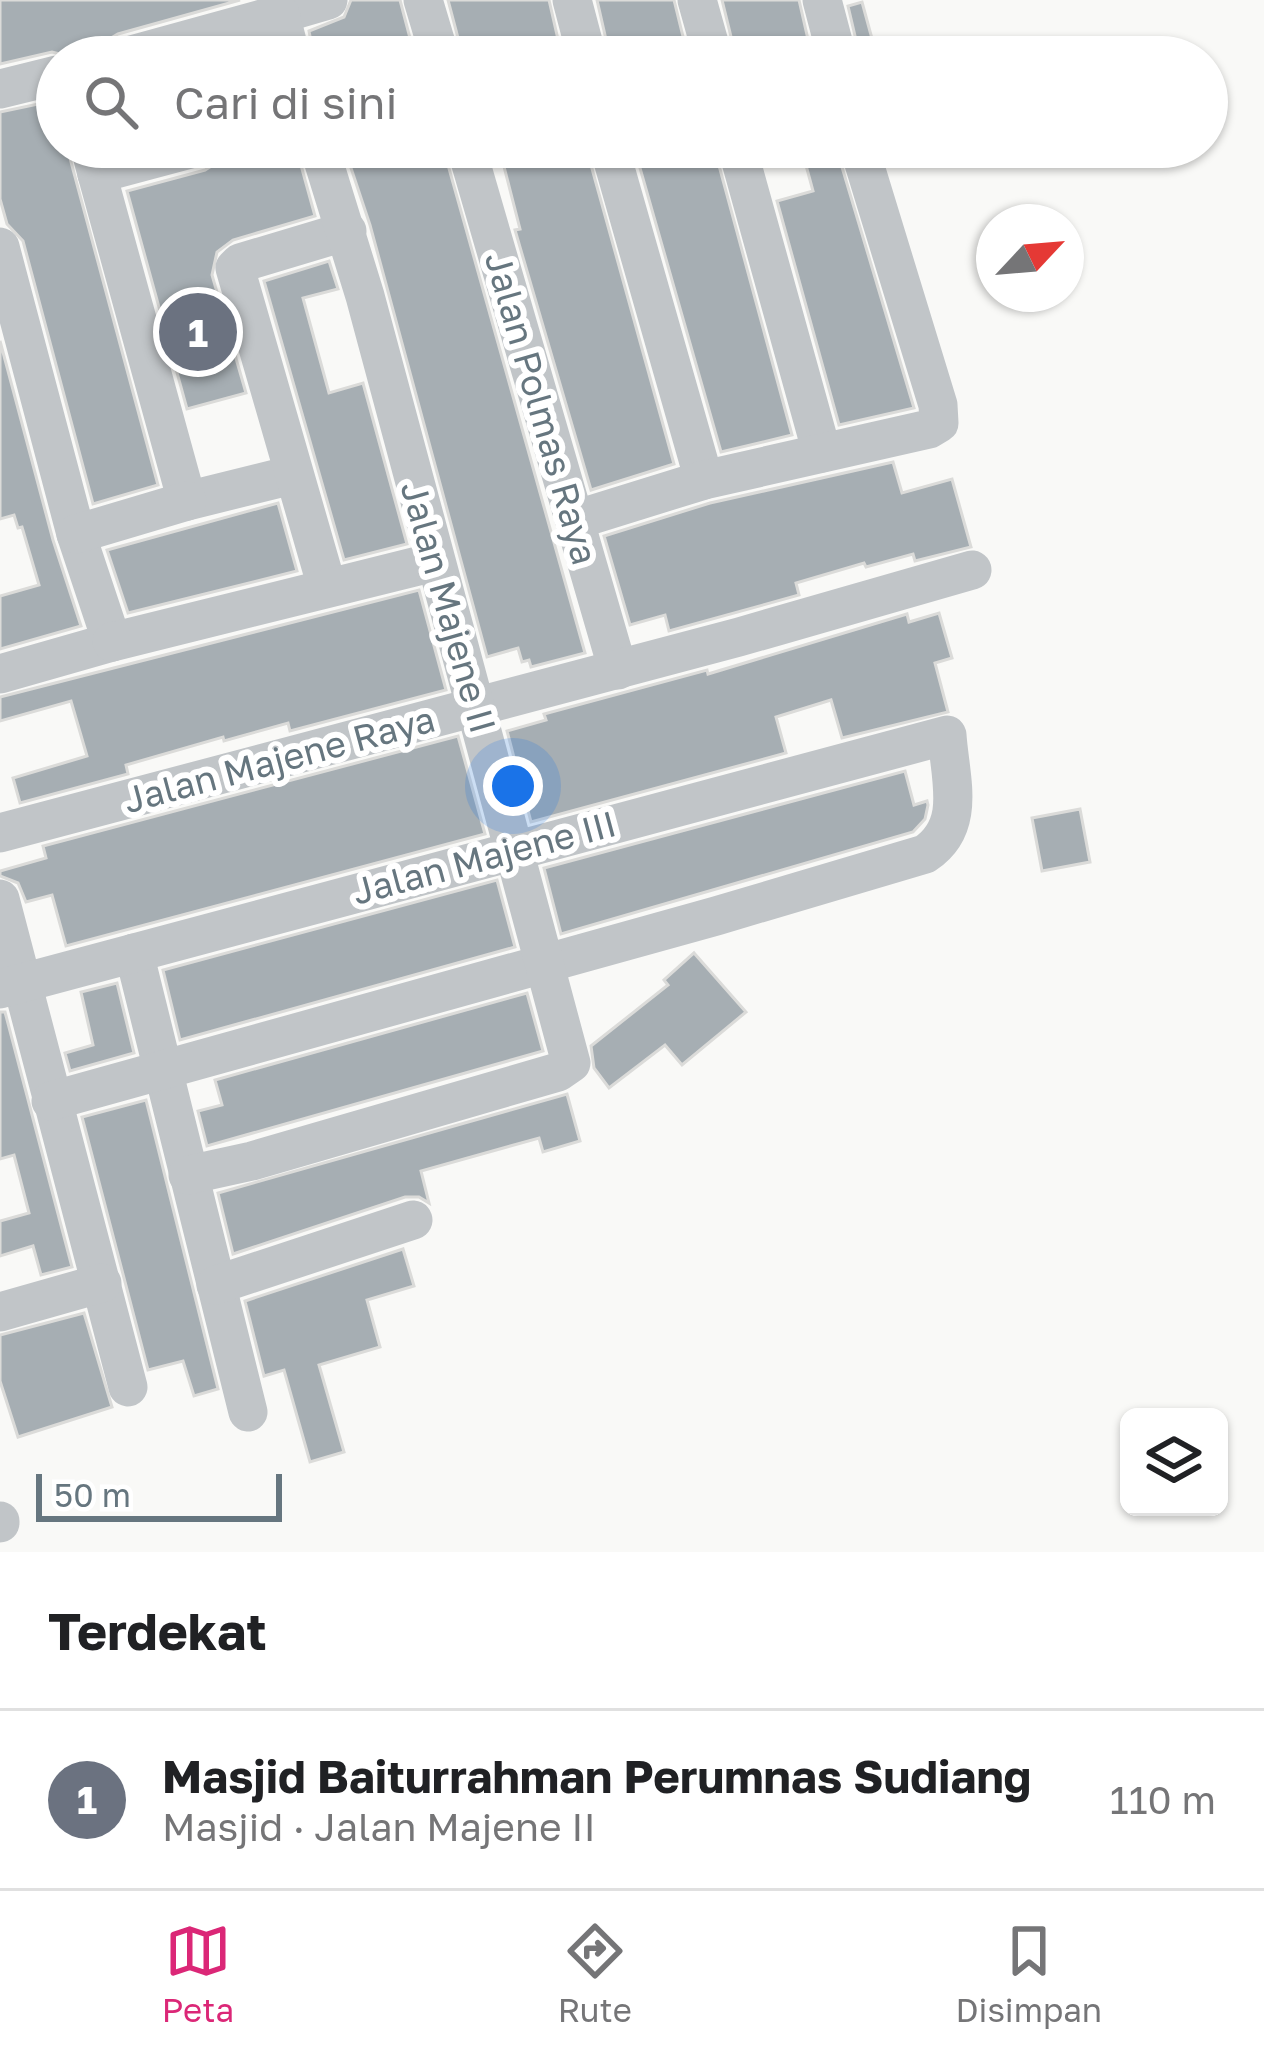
<!DOCTYPE html>
<html lang="id">
<meta charset="utf-8">
<style>
:root{--surface:#fff;--page:#f2f2f2;--text:#202124;--muted:#757577;--line:#e0e0e0;--accent:#db2777}
body{margin:0;font-family:"Golos Text",sans-serif;background:var(--page);color:var(--text)}
.controls{position:absolute;right:36px;bottom:36px;display:grid;overflow:hidden;border-radius:18px;box-shadow:0 3px 9px #0004}
.controls button{width:108px;height:108px;display:grid;place-items:center;padding:0;border:0;border-bottom:3px solid var(--line);background:var(--surface);color:var(--text);font:60px sans-serif}
.compass{position:absolute;left:976px;top:204px;width:108px;height:108px;border-radius:50%;background:var(--surface);box-shadow:0 3px 9px #0004;rotate:64deg}
.scale{position:absolute;left:36px;bottom:30px;width:246px;box-sizing:border-box;padding-left:12px;border:6px solid #66767f;border-top:0;font-size:33px;line-height:42px;white-space:nowrap;color:#66767f;-webkit-text-stroke:9px #fff;paint-order:stroke}
.you{position:absolute;left:513px;top:786px;width:42px;height:42px;margin:-30px;border:9px solid #fff;border-radius:50%;background:#1a73e8;box-shadow:0 0 0 18px #1a73e833}
.badge{display:grid;place-items:center;width:78px;height:78px;border-radius:50%;background:var(--accent);color:#fff;font-size:39px;font-weight:700}
.pin{position:absolute;translate:-50% -50%;border:6px solid #fff;box-shadow:0 3px 12px #0006}
.list{margin:0;padding:0;list-style:none}
h2{display:flex;justify-content:space-between;align-items:center;height:156px;margin:0;padding:0 48px;font-size:51px}
h2 small{font-size:39px;font-weight:400;color:var(--muted)}
.list li{display:grid;grid-template-columns:78px 1fr auto;gap:36px;align-items:center;box-sizing:border-box;height:180px;padding:0 48px;border-top:3px solid var(--line)}
.list b{display:block;font-size:45px;white-space:nowrap}
.list p{margin:0;font-size:39px;white-space:nowrap;color:var(--muted)}
.list em{font-size:39px;font-style:normal;color:var(--muted)}
.icon{flex:none;width:66px;height:66px;fill:none;stroke:currentColor;stroke-width:2;stroke-linecap:round;stroke-linejoin:round}
.map{position:relative;flex:none;width:1264px;height:1552px;overflow:hidden}
.search{position:absolute;background:var(--surface);box-shadow:0 3px 9px #0004;left:36px;right:36px;top:36px;height:132px;display:flex;align-items:center;gap:30px;box-sizing:border-box;padding:0 42px;border-radius:66px;color:var(--muted);font-size:45px}
.sheet{height:336px;background:var(--surface)}
nav{display:flex;justify-content:space-around;align-items:center;box-sizing:border-box;height:168px;border-top:3px solid var(--line);background:var(--surface);font-size:33px;color:var(--muted)}
nav a{display:grid;justify-items:center;gap:6px}
nav .on{color:var(--accent)}
.map>svg:first-child{display:block}
.building{fill:#a6aeb3;stroke:#dbdbd9;stroke-width:3}
.lines{fill:none;stroke-linecap:round;stroke-linejoin:round}
.minor{stroke:#c1c5c8;stroke-width:39}
.labels{text-anchor:middle;dominant-baseline:central;stroke-width:12;stroke-linejoin:round;paint-order:stroke}
.street-label{font-size:36px;fill:#66767f;stroke:#fff}
</style>
<div class="map">
<svg width="1264" height="1552" viewBox="0 0 1264 1552">
<rect width="100%" height="100%" fill="#f9f9f7"/>
<g class="building">
<path d="M0,0H240L118,34L106,41L101,57H72L52,52L0,64Z"/>
<path d="M351,0H400L415,57H314L309,31L344,17Z"/>
<path d="M448,0H549L562,57H463Z"/>
<path d="M597,0H674L688,57H610Z"/>
<path d="M722,0H799L812,57H736Z"/>
<path d="M862,2L877,57H860L848,6Z"/>
<path d="M263,44L266,57H214Z"/>
<path d="M57,100V147H67L158,485L93,504L23,241L7,224L0,199V112Z"/>
<path d="M221,147H296L315,216L233,240L217,252L212,275L246,393L187,409L127,191L205,170L216,163Z"/>
<path d="M344,147H443L585,653L531,667L529,660L522,662L518,648L487,657L370,225Z"/>
<path d="M499,147H586L674,464L591,490L515,230L520,229Z"/>
<path d="M634,147H714L792,435L721,452Z"/>
<path d="M801,147H836L914,408L839,425L777,201L813,191Z"/>
<path d="M329,261L338,289L303,298L329,393L363,383L407,544L344,560L264,281Z"/>
<path d="M0,341L53,540L81,626L0,649V596L39,585L22,527L18,528L14,515L0,519Z"/>
<path d="M893,462L902,493L952,479L971,547L915,561L913,554L866,567L864,563L796,583L799,595L669,631L665,615L630,625L604,536L710,503Z"/>
<path d="M278,503L297,571L128,613L107,550Z"/>
<path d="M419,590L446,690L290,731L288,723L224,741L223,737L126,765L128,774L20,803L13,778L87,756L71,701L0,721V697Z"/>
<path d="M939,613L952,658L935,663L948,712L842,738L831,700L776,717L786,753L531,822L507,731L546,720L544,714L707,670L708,674L907,614L909,622Z"/>
<path d="M458,736L485,834L66,946L52,895L26,902L18,883L0,876V871L46,858L43,846Z"/>
<path d="M905,771L914,805L927,801L928,805L925,819L913,832L561,934L544,868Z"/>
<path d="M1080,809L1090,862L1042,871L1032,818Z"/>
<path d="M497,880L515,947L180,1040L163,970Z"/>
<path d="M694,953L746,1012L682,1065L665,1045L609,1088L594,1068L591,1046L668,985L664,980Z"/>
<path d="M117,983L134,1053L70,1071L65,1053L93,1045L81,992Z"/>
<path d="M527,993L543,1051L207,1146L198,1111L222,1105L215,1080Z"/>
<path d="M0,1012H5L72,1267L41,1275L33,1246L0,1256V1221L29,1213L14,1155L0,1159Z"/>
<path d="M567,1094L580,1141L543,1152L539,1138L421,1171L429,1203L419,1197H405L233,1254L218,1193Z"/>
<path d="M146,1100L218,1389L194,1396L183,1361L148,1370L82,1117Z"/>
<path d="M403,1249L414,1286L367,1300L380,1347L319,1365L344,1452L310,1462L284,1370L264,1376L245,1301Z"/>
<path d="M84,1313L112,1407L18,1437L0,1381V1335Z"/>
</g>
<g class="lines">
<g class="minor">
<path d="M423,0L440,57"/>
<path d="M572,0L587,57"/>
<path d="M697,0L713,57"/>
<path d="M822,0L837,57"/>
<path d="M280,14L328,0"/>
<path d="M124,57L280,14L291,57"/>
<path d="M0,89L57,75"/>
<path d="M90,147L97,174L198,147"/>
<path d="M466,147L618,670"/>
<path d="M609,147L704,480"/>
<path d="M737,147L822,453"/>
<path d="M97,174L187,501L292,475"/>
<path d="M0,247L76,534L112,642L0,674"/>
<path d="M575,520L704,480L929,429L939,423L938,405L859,147"/>
<path d="M76,534L187,501"/>
<path d="M327,587L235,268L240,263L347,231"/>
<path d="M112,642L434,562"/>
<path d="M0,833L739,637L972,570"/>
<path d="M0,899L128,1387"/>
<path d="M134,953L248,1412"/>
<path d="M0,989L947,735C950,779 967,826 925,854L716,916L51,1101"/>
<path d="M188,1175L252,1161L558,1072L571,1063L365,296L319,147"/>
<path d="M216,1285L413,1220"/>
<path d="M0,1312L102,1283"/>
<path d="M0,1521V1523"/>
</g>
</g>
<g class="labels">
<g class="street-label">
<text transform="translate(542 408) rotate(74)">Jalan Polmas Raya</text>
<text transform="translate(449 607) rotate(74)">Jalan Majene II</text>
<text transform="translate(279 759) rotate(-15)">Jalan Majene Raya</text>
<text transform="translate(484 857) rotate(-15)">Jalan Majene III</text>
</g>
</g>
</svg>
<div class="controls">
<button><svg class="icon" aria-label="layers" viewBox="0 0 24 24"><path d="M12 4l9 5-9 5-9-5zM3 14l9 5 9-5"/></svg></button>
</div>
<svg class="compass" viewBox="-18 -18 36 36"><path d="M0-13l5 13h-10z" fill="#e53935"/><path d="M0 13l5-13h-10z" fill="#757577"/></svg>
<div class="scale">50 m</div>
<div class="you"></div>
<div class="pin badge" style="left:198px;top:332px;background:#6b7280">1</div>
<div class="search"><svg class="icon" aria-label="search" viewBox="0 0 24 24"><circle cx="10" cy="10" r="6"/><path d="M15 15l6 6"/></svg>Cari di sini</div>
</div>
<section class="sheet">
<h2>Terdekat<small></small></h2>
<ul class="list">
<li><span class="badge" style="background:#6b7280">1</span><div><b>Masjid Baiturrahman Perumnas Sudiang</b><p>Masjid · Jalan Majene II</p></div><em>110 m</em></li>
</ul>
</section>
<nav>
<a class="on"><svg class="icon" aria-label="map" viewBox="0 0 24 24"><path d="M3 6l6-2 6 2 6-2v14l-6 2-6-2-6 2zM9 4v14M15 6v14"/></svg>Peta</a>
<a><svg class="icon" aria-label="directions" viewBox="0 0 24 24"><path d="M12 3l9 9-9 9-9-9zM9 14v-3h6M13 9l2 2-2 2"/></svg>Rute</a>
<a><svg class="icon" aria-label="saved" viewBox="0 0 24 24"><path d="M7 4h10v16l-5-4-5 4z"/></svg>Disimpan</a>
</nav>
